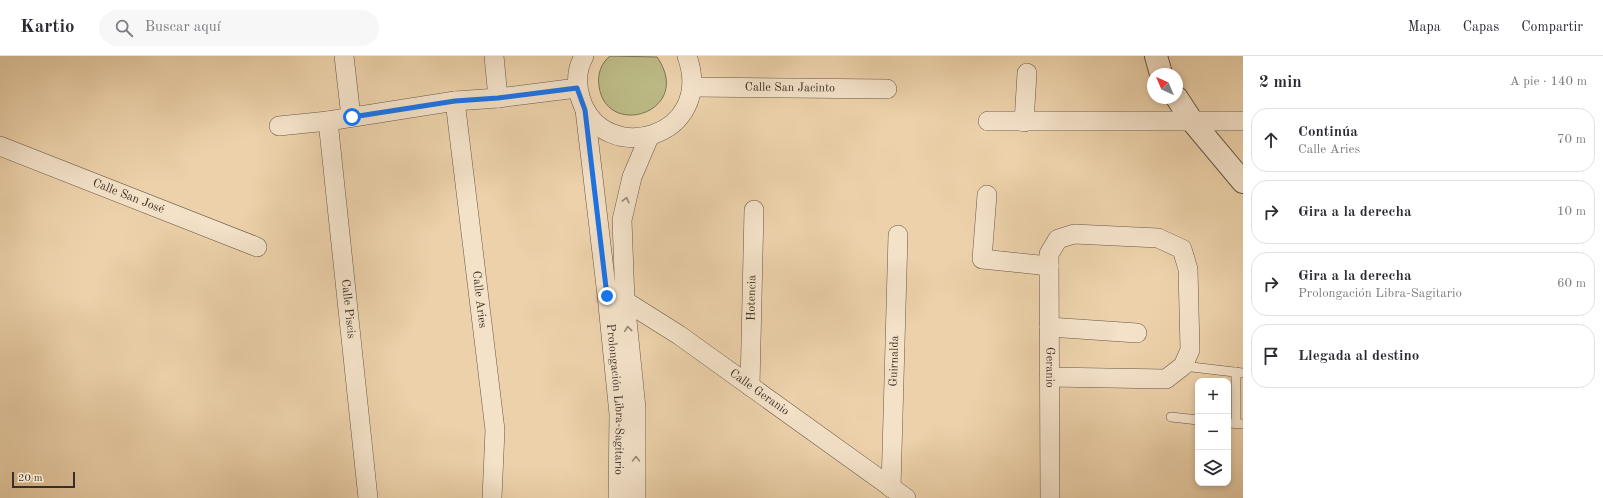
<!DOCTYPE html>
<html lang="es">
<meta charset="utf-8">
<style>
:root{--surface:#fff;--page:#f7f7f7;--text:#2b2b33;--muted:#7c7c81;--line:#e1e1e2}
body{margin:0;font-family:"Old Standard TT",serif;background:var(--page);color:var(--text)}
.controls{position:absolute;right:12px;bottom:12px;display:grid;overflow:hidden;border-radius:8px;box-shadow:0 2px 6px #0003}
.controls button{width:36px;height:36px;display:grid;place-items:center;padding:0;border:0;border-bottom:1px solid var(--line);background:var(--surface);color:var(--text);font:20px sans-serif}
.compass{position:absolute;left:1147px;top:12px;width:36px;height:36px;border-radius:50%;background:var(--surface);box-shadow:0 2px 6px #0003;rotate:316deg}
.scale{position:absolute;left:12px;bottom:10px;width:63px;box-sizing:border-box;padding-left:4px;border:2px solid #3a2f26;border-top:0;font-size:11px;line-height:14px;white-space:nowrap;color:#3a2f26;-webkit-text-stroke:3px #f3e1c8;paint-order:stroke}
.stop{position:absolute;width:12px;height:12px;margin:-9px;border:3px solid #1a73e8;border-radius:50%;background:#fff}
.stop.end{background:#1a73e8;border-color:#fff;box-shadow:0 1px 4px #0008}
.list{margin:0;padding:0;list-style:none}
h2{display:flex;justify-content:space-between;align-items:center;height:52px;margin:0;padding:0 16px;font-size:17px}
h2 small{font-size:13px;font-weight:400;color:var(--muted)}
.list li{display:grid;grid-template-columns:26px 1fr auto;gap:12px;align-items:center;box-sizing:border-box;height:64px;margin:0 8px 8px;padding:0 8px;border:1px solid var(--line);border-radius:16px}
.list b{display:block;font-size:15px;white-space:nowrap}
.list p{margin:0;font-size:13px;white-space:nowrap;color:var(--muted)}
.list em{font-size:13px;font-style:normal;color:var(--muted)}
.icon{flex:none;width:22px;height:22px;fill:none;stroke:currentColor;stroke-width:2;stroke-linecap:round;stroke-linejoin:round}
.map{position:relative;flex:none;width:1243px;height:442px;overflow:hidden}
header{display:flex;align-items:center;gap:24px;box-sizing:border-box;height:56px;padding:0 20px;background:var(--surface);border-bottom:1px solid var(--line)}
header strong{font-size:19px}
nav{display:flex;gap:22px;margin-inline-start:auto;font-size:14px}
.search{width:280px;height:36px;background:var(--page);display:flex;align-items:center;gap:10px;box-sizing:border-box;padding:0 14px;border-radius:22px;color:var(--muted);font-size:15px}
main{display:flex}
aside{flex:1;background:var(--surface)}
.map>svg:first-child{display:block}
.green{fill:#bcba86;stroke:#7b7456}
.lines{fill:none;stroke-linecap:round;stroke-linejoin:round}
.service-casing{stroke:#665847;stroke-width:10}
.minor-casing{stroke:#665847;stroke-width:20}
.tertiary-casing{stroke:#665847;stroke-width:24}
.service{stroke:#f3e1c8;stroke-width:9}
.minor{stroke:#f3e1c8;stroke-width:19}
.tertiary{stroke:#f3e1c8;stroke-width:22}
.oneway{stroke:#968877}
.route{stroke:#1a73e8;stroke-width:5}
.labels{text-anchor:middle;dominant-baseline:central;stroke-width:3.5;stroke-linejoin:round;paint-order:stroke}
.street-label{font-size:12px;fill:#3a2f26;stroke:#f3e1c8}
</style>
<header>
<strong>Kartio</strong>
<div class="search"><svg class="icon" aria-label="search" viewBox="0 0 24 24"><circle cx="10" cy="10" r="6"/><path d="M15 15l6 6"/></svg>Buscar aquí</div>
<nav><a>Mapa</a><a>Capas</a><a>Compartir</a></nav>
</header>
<main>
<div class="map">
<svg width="1243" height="442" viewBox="0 0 1243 442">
<rect width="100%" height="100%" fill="#ecd1aa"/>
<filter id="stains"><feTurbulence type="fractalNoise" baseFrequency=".005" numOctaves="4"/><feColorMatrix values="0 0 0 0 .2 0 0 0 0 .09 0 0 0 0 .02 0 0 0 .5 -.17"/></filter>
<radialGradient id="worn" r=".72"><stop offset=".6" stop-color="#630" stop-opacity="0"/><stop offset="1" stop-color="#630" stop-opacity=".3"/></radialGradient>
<path class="green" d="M610,0L657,1C695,56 606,84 599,30C597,19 601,7 610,0Z"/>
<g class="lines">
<defs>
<g id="service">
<path d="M1183,310L1243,317"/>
<path d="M1236,316V367"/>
<path d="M1171,361L1198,364"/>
<path d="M1228,367L1243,368"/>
</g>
<g id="minor">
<path d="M344,0L351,61"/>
<path d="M494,0L498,42"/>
<path d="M584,0C576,14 576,29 581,44C604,112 716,82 687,0"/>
<path id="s1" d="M692,31L887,33"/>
<path id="s2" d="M455,45L495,374L492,442"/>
<path id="s3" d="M585,54L607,239L619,358L618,442"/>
<path id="s4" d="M328,65L368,442"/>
<path d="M988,65H1243"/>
<path d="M1024,66L1027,17"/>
<path d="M279,70L328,65L455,45L498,42L577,32"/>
<path id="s5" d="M0,90L257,191"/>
<path d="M987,139L982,203L1049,210"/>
<path id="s6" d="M616,242L625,245L679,279L906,442"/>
<path d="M1049,271L1137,277"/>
<path id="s7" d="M1049,321L1166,323L1183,310L1190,294L1188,213L1182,193L1158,182L1074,178L1058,183L1049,198L1050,442"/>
<path id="s8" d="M750,330L754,154"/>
<path id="s9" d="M891,432L898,179"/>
<path d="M636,442V352L625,245L622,164L632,121L649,81"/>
</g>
<g id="tertiary">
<path d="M1156,0L1161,18"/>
<path d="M1177,42L1192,65L1243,126"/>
</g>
</defs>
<use href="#service" class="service-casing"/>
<use href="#minor" class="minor-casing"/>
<use href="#tertiary" class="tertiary-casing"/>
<use href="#service" class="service"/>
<use href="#minor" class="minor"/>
<use href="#tertiary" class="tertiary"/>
</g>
<defs><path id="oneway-chevron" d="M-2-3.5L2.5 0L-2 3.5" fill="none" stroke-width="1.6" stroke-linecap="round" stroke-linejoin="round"/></defs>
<g class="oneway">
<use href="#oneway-chevron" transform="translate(626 144) rotate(-76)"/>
<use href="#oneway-chevron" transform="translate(628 273) rotate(-96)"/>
<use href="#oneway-chevron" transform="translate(636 403) rotate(-90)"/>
</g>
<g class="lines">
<path class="route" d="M352,61L455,45L498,42L577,32L585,54L607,240"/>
</g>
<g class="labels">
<g class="street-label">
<text stroke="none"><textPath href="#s1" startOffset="98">Calle San Jacinto</textPath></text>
<text stroke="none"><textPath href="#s5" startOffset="138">Calle San José</textPath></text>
<text stroke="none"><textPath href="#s8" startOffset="88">Hotencia</textPath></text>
<text stroke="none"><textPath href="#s2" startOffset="200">Calle Aries</textPath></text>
<text stroke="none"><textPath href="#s4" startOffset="189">Calle Piscis</textPath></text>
<text stroke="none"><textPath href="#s9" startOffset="127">Guirnalda</textPath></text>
<text stroke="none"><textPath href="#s7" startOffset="516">Geranio</textPath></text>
<text stroke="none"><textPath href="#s6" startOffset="172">Calle Geranio</textPath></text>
<text stroke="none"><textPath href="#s3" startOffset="291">Prolongación Libra-Sagitario</textPath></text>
</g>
</g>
<rect width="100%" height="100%" filter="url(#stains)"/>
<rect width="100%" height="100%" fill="url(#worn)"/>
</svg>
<div class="controls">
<button>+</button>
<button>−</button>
<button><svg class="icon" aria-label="layers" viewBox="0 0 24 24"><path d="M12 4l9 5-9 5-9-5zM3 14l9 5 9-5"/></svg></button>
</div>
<svg class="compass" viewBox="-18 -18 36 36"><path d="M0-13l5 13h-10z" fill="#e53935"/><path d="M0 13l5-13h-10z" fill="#7c7c81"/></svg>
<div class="scale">20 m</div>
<div class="stop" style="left:352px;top:61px"></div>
<div class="stop end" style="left:607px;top:240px"></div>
</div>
<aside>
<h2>2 min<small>A pie · 140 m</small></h2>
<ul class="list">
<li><svg class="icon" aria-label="ahead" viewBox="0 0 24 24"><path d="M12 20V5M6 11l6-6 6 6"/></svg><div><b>Continúa</b><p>Calle Aries</p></div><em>70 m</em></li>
<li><svg class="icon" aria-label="right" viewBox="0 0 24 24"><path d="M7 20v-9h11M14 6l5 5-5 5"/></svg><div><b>Gira a la derecha</b></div><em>10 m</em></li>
<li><svg class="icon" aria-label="right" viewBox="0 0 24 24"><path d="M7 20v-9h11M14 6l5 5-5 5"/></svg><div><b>Gira a la derecha</b><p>Prolongación Libra-Sagitario</p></div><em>60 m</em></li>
<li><svg class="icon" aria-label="arrive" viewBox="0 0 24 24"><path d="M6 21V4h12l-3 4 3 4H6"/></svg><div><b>Llegada al destino</b></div></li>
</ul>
</aside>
</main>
